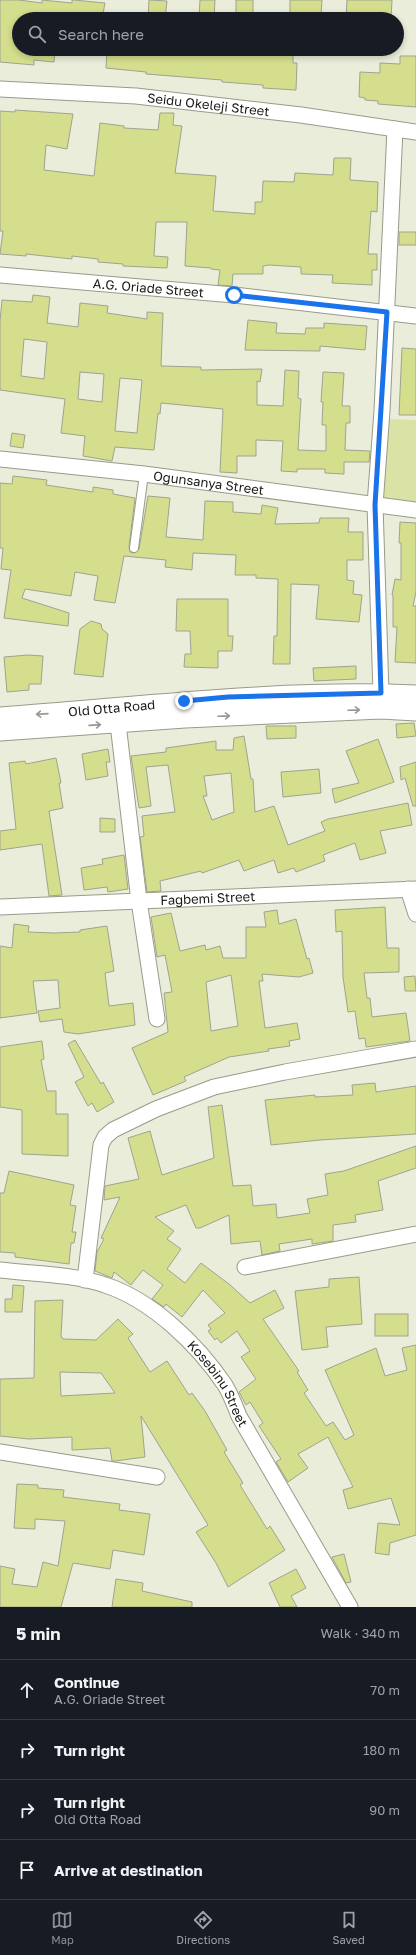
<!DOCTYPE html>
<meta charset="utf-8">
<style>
:root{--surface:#171b24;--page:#242831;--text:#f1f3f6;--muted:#9ea1a6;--line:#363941;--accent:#8c9099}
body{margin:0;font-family:"Golos Text",sans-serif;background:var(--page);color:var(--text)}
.stop{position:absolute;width:12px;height:12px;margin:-9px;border:3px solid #1a73e8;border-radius:50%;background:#fff}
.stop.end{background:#1a73e8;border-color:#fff;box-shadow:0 1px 4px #0008}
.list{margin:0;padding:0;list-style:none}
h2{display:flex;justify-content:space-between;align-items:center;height:52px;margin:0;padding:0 16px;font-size:17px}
h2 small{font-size:13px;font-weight:400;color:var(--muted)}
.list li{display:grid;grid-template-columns:26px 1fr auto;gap:12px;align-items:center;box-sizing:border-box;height:60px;padding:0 16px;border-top:1px solid var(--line)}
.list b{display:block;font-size:15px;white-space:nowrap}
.list p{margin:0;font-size:13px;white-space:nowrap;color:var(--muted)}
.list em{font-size:13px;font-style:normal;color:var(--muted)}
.icon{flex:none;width:22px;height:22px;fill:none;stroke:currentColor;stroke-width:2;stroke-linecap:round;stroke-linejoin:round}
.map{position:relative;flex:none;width:416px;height:1607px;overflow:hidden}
.search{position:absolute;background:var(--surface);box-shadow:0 2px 6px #0003;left:12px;right:12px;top:12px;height:44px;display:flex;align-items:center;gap:10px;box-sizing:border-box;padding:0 14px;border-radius:22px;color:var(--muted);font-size:15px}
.sheet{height:292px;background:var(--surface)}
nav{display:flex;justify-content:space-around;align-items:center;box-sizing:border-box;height:56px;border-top:1px solid var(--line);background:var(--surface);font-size:11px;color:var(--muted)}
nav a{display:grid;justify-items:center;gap:2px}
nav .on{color:var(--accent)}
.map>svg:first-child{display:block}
.green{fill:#dae2a6}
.building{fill:#d5de8c;stroke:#a0a390;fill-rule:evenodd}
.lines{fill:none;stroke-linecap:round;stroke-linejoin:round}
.service-casing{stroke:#989b89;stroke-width:10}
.minor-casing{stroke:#989b89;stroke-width:17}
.tertiary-casing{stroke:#989b89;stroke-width:21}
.service{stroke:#fff;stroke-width:8}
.minor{stroke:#fff;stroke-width:15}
.tertiary{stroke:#fff;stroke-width:19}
.oneway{stroke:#989895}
.route{stroke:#1a73e8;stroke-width:5}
.labels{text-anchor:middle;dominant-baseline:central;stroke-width:4;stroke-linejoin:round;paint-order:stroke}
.street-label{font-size:13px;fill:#1a1a14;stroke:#fff}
</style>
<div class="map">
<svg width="416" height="1607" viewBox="0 0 416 1607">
<rect width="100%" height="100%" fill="#eaedd9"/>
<path class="green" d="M386,419L416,420V502L380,500Z"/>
<g class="building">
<path d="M0,0H19L42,3V0L72,3V0H74L105,3L102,19L58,16V19H19V49H55L54,62L34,60V65L0,62Z"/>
<path d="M149,0L167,1L165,19H148Z"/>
<path d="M200,0H215L214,19L199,18Z"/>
<rect x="236" y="0" width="17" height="19"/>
<path d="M290,0H322L321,16L290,14Z"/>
<path d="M347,0H392L391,19H346Z"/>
<path d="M107,49H293V63H297L296,90L263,88V85L222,82V80L146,74V72L106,68Z"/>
<path d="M400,56H416V107L378,104V101L365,100V98L359,97L360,72L380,73V63L400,64Z"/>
<path d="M15,110L73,114L67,149L46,145L44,170L94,176L100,123L124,126V128L158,130L160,113H174L173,125L182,126L175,173L216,176L213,211L255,214V202H262L263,181L294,182L295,173L333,175L334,158H351L350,180L378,182L377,212L371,211L368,254H377V270H372V285L332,283L333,275L301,274V267L269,265L263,266V274H233L232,286L218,285L220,270L211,269V268L185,266L187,222H156L154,256L168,257L167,268L123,266V264L98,262V259L72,256V259L26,254V256L0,254L3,231H0V111L15,112Z"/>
<rect x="399" y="232" width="17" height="13"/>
<path d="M33,295L50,297L47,323L78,327L80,303L108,306L107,313L147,319V312L163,313L161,366L201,367V370L262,369L260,382L257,381V405L283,406L285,370L299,371L298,398L301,399L298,450L326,451V425H322L323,402H321L323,372L344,373L342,406H350V423H346L345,450L370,451L369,462H344V474L325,473V469H297V472L281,471L283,441L256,440V456H237V473L220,472L223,409L161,403L160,414L158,413L154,450L115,447L112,461L83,456L85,436L61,433L65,399L0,390V321L2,300L32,302ZM24,339L47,342L44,379L21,376ZM80,372L104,374L102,402L78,399ZM120,378L142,380L137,433L115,431Z"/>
<path d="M248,320L277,323L276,333L305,334L306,328H324V323L367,326L365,350L320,346V351L245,350Z"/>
<path d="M402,348L416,349V415H399Z"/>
<path d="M12,433L25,435L23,448L10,446Z"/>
<path d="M13,476L47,480L46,485L93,492V487L113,490V494L135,498L129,547L130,552L134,553L139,549L148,496L170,498L166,537L203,540L205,501L233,502V512L261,514L262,505L278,508L275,524L319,523L320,518H349L348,532H363V560H347V580L354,581L353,594L362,595L359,622L316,619L319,585L291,584L290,664H273L274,636H277L278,579L256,578V575H235L236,555L193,553L192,570L165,567L166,560L124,556L115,603L94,600L98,576L75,572L71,596L25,589L22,598L69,613L68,626L4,618L11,570L1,569L3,548H0V483L12,484Z"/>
<path d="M400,522L416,523V592L413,606H416V663L395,662L397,627H393V596L392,595L395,579L401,580V543H399Z"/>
<path d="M177,599H228V636H233L232,651H218V668L184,667L185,654H191L190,631H176Z"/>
<path d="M91,621L101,624L102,629L108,634L103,677L74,674L80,629Z"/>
<path d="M28,655L43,656L41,684H29V690L7,692L4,657Z"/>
<path d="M356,666V679L314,681L313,668Z"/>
<path d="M414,723L416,736L397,738L396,724Z"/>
<path d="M266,726H296V738L267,739Z"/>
<path d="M244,736L251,779H253L255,812L274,806L288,845L325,831L321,822L328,819L408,803L412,825L380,831L386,853L360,860L355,843L323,855L325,861L296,872L294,868L278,873L274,860L244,871L239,860L202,873L201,871L160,881L161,891L147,892L140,837L144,836L142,816L175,812L168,765L146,767L151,806L139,808L131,756L166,752V748L216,741V750H233L234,738ZM231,773L234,812L212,820L203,796H207L204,776Z"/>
<path d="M378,739L394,782L335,803L332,789L359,783L346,751Z"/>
<path d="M108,749L110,762H106L108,776L86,780L82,754Z"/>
<path d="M56,758L61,783H59L63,808L49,811L62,895L49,896L42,844L0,850V831L16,829L9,763L25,761L26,764Z"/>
<path d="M416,762V806H413L405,778L401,780L400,767Z"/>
<path d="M319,769L321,793L283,797L281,772Z"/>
<path d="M100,818L115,819V832H100Z"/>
<path d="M124,855L128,889L108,892L107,887L84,890L81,868L103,864L102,859Z"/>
<path d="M385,907L387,948H399V972L364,973L367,998H370L372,1017L406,1013L410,1041L366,1047L365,1038L359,1039L355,1011L348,1012L343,977L342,931L336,932L335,910Z"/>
<path d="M277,910L279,924L296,919L307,959L309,958L313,973L299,977L262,974L263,981H259L265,1028L297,1023L300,1039L289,1041L290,1046L268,1049L269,1051L229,1057L184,1077L186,1081L153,1095L132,1048L168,1032L164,993L172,992L165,955L157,957L151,917L171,913L180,951L205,945L206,950L220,946L223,958H246V927H266L264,912ZM231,975L238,1026L211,1031L206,982Z"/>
<path d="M14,924L29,926L28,932L54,933L80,932V930L107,926L114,971L105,973L109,1006L133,1003L135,1025L78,1034L64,1032L62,1019L40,1022L38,1011L60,1008L58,980L33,981L37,1013L0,1018V946L12,948Z"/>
<path d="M415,976L416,991H405L404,977Z"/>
<path d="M75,1040L101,1084L103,1082L114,1102L97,1112L92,1103L88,1106L75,1082L84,1077L68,1044Z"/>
<path d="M42,1041L44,1059L41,1060L47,1091H56V1114H68V1156L22,1154V1110L0,1107V1047Z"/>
<path d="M375,1083L376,1092L416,1086V1134L320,1140L271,1145L265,1100L315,1095V1097L353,1095L352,1085Z"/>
<path d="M222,1105L233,1186L251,1185L253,1206L276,1204L277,1218L310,1213L307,1199L328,1195L325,1174L344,1171L416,1146V1168L378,1181L383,1210L355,1215L356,1222L333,1225V1241L312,1244V1239L279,1244L280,1251L262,1255L260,1241L231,1244L229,1215L200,1228H196L186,1205L155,1217L174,1231L167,1239L181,1249L167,1269L185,1283L201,1263L229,1284L250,1303L275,1290L284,1308L263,1319L299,1371L297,1372L308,1390L304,1393L326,1426L333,1422L345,1440L354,1435L325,1370L376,1348L385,1376L407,1370L402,1348L416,1345V1535L390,1543L389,1555L375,1553L378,1523L400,1525L391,1498L348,1509L343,1490L353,1487L328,1437L298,1454L308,1468L288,1482L276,1462L281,1459L259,1426L263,1423L250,1402L246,1405L239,1392L256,1379L241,1357L250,1351L237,1331L221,1343L217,1338L215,1340L208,1331L211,1329L208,1325L225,1313L203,1290L182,1317L166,1304L164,1307L152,1299L163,1285L143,1270L131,1285L114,1272L112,1278L95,1271L97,1252L104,1239L101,1238L120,1197L104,1200L105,1186L139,1179L128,1138L150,1131L162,1175L214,1158L208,1107Z"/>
<path d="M9,1171L74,1185L70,1205L76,1206L72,1232H76L74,1243H71L69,1264L15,1257V1253L0,1252V1193H4Z"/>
<path d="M359,1277L362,1324L326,1327L328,1347L302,1350L295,1291L329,1287V1279Z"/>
<path d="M13,1285L24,1286L22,1312H5V1299H12Z"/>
<path d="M63,1300L61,1336L63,1339L96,1340L118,1319L133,1334L128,1338L150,1372L167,1361L189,1395L192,1393L205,1411L227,1450L224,1452L243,1483L240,1485L267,1529L270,1526L285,1550L228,1587L216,1563L196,1532L208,1525L141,1416L145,1457L115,1461H112L110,1448L72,1450V1437L29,1439L0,1436V1379L34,1378L35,1301ZM60,1372L101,1373L115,1393L61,1396Z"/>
<rect x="375" y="1314" width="33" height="22"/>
<path d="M17,1484L38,1485V1488L64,1490L63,1497L120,1504L119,1510L150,1514L144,1555L113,1550L110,1569L73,1563L61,1607H0V1566L15,1569L12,1584L37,1587L43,1562L58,1566L65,1521L35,1519V1529L14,1528Z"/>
<path d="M344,1554L351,1582L346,1583L332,1557Z"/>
<path d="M296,1569L306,1588L291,1596L297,1607H280L269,1583Z"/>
<path d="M116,1579L143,1583L142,1591L192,1602V1607H112Z"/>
</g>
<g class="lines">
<defs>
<path id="service" d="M134,548L144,474"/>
<g id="minor">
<path id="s1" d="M0,89L136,96L301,115L416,132"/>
<path id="s2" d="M0,275L234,295L416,316"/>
<path id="s3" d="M0,459L144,474L416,510"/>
<path d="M381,693L375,505L382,411L395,129"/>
<path d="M118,724L139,901L157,1019"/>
<path d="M408,889L416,914"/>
<path id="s4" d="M0,907L416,889"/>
<path d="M245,1267L416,1234"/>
<path id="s5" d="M0,1270C34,1274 73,1274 105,1285C152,1300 198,1345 225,1385C231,1395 235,1406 239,1416L350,1607"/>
<path d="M85,1280L101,1145L105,1137L113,1130L156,1109L214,1087L285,1072L416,1049"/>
<path d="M0,1452L157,1477"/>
</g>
<g id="tertiary">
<path id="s6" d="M0,717C139,707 277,689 416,695"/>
<path d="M0,731L185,718L381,709L416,711"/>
</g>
</defs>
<use href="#service" class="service-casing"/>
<use href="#minor" class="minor-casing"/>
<use href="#tertiary" class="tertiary-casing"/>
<use href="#service" class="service"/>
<use href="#minor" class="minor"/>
<use href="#tertiary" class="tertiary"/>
</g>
<defs><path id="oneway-shaft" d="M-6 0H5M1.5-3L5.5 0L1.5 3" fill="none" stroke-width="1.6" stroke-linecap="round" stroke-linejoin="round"/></defs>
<g class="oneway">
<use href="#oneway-shaft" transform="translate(354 710) rotate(-2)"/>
<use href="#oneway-shaft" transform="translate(42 714) rotate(176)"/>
<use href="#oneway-shaft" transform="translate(224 716) rotate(-2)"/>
<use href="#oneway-shaft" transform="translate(95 725) rotate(-4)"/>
</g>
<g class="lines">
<path class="route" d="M184,701L228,697L381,693L375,505L387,312L234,295"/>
</g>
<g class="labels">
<g class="street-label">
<text stroke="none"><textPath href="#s1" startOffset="209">Seidu Okeleji Street</textPath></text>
<text stroke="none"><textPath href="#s2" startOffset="149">A.G. Oriade Street</textPath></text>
<text stroke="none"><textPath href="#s3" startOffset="210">Ogunsanya Street</textPath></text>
<text stroke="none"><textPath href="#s6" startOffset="112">Old Otta Road</textPath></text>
<text stroke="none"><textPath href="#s4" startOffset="208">Fagbemi Street</textPath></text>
<text stroke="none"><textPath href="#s5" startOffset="260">Kosebinu Street</textPath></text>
</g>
</g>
</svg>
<div class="stop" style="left:234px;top:295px"></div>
<div class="stop end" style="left:184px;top:701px"></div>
<div class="search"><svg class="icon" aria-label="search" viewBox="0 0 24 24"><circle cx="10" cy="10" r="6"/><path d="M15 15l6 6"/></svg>Search here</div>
</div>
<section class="sheet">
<h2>5 min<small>Walk · 340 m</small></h2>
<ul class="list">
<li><svg class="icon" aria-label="ahead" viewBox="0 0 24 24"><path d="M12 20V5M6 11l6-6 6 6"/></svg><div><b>Continue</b><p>A.G. Oriade Street</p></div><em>70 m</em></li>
<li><svg class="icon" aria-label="right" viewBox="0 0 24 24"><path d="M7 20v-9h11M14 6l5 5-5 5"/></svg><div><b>Turn right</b></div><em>180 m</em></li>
<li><svg class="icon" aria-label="right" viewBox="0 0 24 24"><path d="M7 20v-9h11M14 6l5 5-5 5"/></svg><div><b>Turn right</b><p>Old Otta Road</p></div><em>90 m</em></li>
<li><svg class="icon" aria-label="arrive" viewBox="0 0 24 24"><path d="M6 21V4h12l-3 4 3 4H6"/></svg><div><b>Arrive at destination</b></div></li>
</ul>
</section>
<nav>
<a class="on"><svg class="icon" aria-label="map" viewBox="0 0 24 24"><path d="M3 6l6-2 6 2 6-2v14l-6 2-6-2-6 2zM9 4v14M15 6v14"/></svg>Map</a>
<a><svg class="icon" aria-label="directions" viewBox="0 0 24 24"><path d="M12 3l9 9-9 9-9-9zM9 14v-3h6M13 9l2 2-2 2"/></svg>Directions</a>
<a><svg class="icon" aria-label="saved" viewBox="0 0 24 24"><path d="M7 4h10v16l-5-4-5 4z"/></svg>Saved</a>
</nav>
